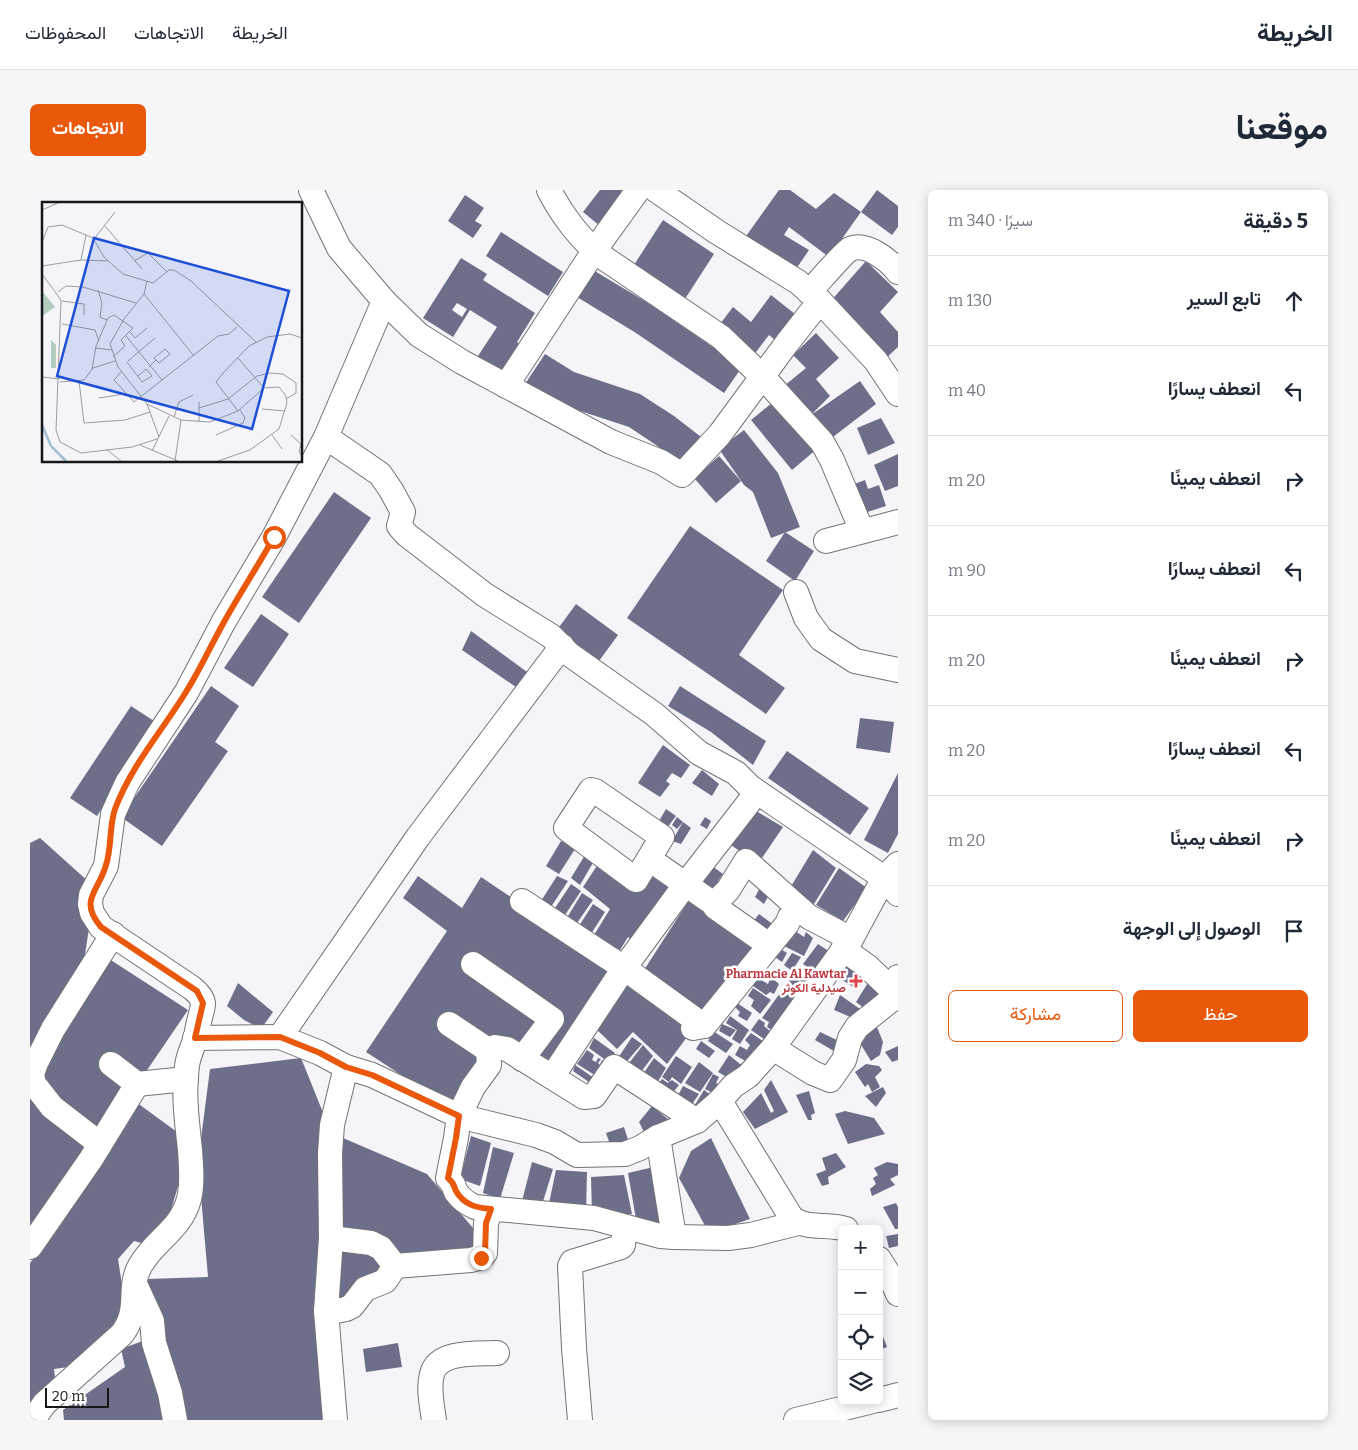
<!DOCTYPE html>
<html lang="ar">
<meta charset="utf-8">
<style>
:root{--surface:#fff;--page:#f6f6f7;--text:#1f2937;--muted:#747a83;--line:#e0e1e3;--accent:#ea580c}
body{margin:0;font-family:Bitter,Vazirmatn,serif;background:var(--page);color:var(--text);direction:rtl}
.controls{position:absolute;right:15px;bottom:15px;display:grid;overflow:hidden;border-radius:8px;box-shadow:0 2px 12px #0003}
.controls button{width:45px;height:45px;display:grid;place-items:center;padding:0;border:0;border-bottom:1px solid var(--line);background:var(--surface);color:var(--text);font:25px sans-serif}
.scale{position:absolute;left:15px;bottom:12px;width:64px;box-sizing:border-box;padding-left:5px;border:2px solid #161718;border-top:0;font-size:14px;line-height:18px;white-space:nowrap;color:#161718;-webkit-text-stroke:4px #fff;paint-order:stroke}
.stop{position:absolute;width:15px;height:15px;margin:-11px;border:4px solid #ea580c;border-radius:50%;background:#fff}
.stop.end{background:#ea580c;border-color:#fff;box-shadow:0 1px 5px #0008}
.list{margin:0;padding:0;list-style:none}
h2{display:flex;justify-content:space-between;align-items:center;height:65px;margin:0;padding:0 20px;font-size:21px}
h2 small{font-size:16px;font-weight:400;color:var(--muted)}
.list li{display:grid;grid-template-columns:32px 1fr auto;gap:15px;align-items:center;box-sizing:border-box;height:90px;padding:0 20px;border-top:1px solid var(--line)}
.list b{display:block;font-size:19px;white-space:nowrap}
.list em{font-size:16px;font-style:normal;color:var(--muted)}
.actions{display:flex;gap:10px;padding:15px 20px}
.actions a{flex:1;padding:11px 0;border:1px solid var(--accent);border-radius:8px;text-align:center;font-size:18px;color:var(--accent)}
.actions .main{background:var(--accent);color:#fff}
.icon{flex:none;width:28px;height:28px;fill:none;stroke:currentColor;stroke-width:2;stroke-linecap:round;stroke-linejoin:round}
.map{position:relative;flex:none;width:868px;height:1230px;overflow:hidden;direction:ltr;border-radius:8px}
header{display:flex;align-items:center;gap:30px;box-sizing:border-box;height:70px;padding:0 25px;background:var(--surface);border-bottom:1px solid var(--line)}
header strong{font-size:24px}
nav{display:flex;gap:28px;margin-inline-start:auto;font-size:18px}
.intro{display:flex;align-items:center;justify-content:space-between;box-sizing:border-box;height:120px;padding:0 30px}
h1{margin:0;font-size:35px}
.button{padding:12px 22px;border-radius:8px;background:var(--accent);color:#fff;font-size:18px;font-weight:700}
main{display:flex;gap:30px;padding:0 30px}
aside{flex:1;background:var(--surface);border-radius:8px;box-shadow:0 2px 12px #0003}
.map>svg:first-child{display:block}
.building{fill:#6d6f8a;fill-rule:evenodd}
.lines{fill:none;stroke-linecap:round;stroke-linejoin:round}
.minor-casing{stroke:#737377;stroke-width:26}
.minor{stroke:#fff;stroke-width:24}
.route{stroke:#ea580c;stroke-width:6}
.health-dot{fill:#e0444e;stroke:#fff;stroke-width:2}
.labels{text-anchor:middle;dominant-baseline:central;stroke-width:5;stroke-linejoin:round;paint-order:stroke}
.health-label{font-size:12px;font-weight:bold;fill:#be3a42;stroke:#fff;text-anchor:end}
.inset-river{fill:none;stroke:#a4bfd4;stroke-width:2.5}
.inset-road{fill:none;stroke:#9b9c9f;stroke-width:1}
.view{fill:#1d4ed8;fill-opacity:0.15;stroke:#1d4ed8;stroke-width:2.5}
.inset-edge{fill:none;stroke:#161718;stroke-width:2.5}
</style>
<header>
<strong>الخريطة</strong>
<nav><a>الخريطة</a><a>الاتجاهات</a><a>المحفوظات</a></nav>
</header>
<div class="intro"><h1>موقعنا</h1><a class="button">الاتجاهات</a></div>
<main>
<aside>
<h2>5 دقيقة<small>سيرًا · 340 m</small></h2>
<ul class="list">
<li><svg class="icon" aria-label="ahead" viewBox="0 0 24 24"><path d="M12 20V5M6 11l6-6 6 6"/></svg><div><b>تابع السير</b></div><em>130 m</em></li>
<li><svg class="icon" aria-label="left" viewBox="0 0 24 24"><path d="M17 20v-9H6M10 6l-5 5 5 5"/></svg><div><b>انعطف يسارًا</b></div><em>40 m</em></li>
<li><svg class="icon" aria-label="right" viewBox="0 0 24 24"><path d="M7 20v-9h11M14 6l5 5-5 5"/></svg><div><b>انعطف يمينًا</b></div><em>20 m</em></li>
<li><svg class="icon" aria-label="left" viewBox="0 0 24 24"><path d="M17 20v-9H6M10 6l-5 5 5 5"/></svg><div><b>انعطف يسارًا</b></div><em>90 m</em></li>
<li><svg class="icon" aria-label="right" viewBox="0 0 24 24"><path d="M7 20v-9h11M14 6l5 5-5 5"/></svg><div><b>انعطف يمينًا</b></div><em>20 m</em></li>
<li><svg class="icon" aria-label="left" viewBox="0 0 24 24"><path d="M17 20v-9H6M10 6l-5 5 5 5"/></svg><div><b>انعطف يسارًا</b></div><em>20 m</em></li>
<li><svg class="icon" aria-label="right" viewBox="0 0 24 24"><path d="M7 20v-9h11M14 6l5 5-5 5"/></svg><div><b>انعطف يمينًا</b></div><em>20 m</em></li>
<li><svg class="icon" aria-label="arrive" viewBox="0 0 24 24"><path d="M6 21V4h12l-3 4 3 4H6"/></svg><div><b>الوصول إلى الوجهة</b></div></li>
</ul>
<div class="actions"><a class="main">حفظ</a><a>مشاركة</a></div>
</aside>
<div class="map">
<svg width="868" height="1230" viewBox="0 0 868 1230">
<rect width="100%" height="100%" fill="#f4f4f9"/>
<g class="building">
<path d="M570,0H594L575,40L553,22Z"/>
<path d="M749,0H760L786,19L804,3L831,22L799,67L759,37L754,45L779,60L764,82L714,49Z"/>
<path d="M847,0L868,16V37L862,45L831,22Z"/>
<path d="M435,5L454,18L445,31L452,35L443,48L418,31Z"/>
<path d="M633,30L684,64L653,112L602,78Z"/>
<path d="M471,42L533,82L518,106L456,66Z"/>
<path d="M431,68L457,84L453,90L505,123L487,152L497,159L480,186L448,166L467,137L440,120L423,147L393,128ZM427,113L437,119L432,127L422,120Z"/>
<path d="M836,71L868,102L850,122L868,142V157L854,170L799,113Z"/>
<path d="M563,80L623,116L712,177L694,203L606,143L547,107Z"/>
<path d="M741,105L770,128L750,154L739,145L723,166L687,138L703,117L721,132Z"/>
<path d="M786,143L809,168L786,189L800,206L781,225L830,191L846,214L799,250L754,196L776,178L763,165Z"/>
<path d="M515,164L544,182L610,204L644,226L675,250L653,276L626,255L599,237L526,213L495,194Z"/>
<path d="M747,209L788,258L762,280L721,230Z"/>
<path d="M851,228L865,253L838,265L827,238Z"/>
<path d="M714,240L748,283L770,337L741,348L723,302L714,295L689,259Z"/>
<path d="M868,264V296L855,301L844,275Z"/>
<path d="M689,266L711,291L686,313L664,288Z"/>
<path d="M835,290L838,299L849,295L856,316L828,325L819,296Z"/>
<path d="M304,302L341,328L269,433L232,407Z"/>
<path d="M660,336L753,400L709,465L755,498L736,524L597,428Z"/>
<path d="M755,342L784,361L765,391L736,371Z"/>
<path d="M546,414L588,445L569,471L527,440Z"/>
<path d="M231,424L259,444L223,497L194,478Z"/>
<path d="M441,441L497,482L486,497L432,460Z"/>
<path d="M181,496L209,516L185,552L198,561L132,656L91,627Z"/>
<path d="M650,496L736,551L723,575L681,542L638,516Z"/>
<path d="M101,516L127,533L67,626L40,608Z"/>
<path d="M830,528L864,532L860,563L826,558Z"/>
<path d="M633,555L660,575L651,588L642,583L636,591L640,594L630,607L608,593Z"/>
<path d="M757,561L839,618L820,645L738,588Z"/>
<path d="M672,580L689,594L682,606L662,593Z"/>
<path d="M868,583V644L858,663L834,650Z"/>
<path d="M636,619L646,626L637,638L629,631Z"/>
<path d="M726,621L753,637L728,674L701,655Z"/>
<path d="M647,627L653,632L647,639L642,635Z"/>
<path d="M675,627L681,631L677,639L670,635Z"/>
<path d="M653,632L661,638L651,654L642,651Z"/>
<path d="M10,648L60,693V732L52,783L0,877V653Z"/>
<path d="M531,651L545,659L529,684L516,676Z"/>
<path d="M783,660L806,678L784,714L760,698Z"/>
<path d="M555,665L564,671L550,695L541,688Z"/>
<path d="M570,671L621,675L644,694L603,751L598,747L590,760L564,745L580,719L553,697Z"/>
<path d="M682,676L693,684L688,691L691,692L689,704L671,693Z"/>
<path d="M809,678L837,698L813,731L786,715Z"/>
<path d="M388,686L432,718L451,687L589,780L521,883L497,868L518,830L492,865L454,863L422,918L336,862L417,741L373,708Z"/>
<path d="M527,686L538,691L521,717L511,711Z"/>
<path d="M733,692L740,703L734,714L725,707Z"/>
<path d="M541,694L551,701L535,725L525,718Z"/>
<path d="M552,703L563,710L547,733L538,726Z"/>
<path d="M661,707L732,755L676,826L614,780Z"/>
<path d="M563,714L575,722L561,744L549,736Z"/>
<path d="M729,724L748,738L738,751L719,737Z"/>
<path d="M762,739L774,747L776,742L783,748L774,766L754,756Z"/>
<path d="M788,754L806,766L790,786L773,774Z"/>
<path d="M749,758L757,763L752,772L745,767Z"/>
<path d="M762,763L771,767L762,781L754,775Z"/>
<path d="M815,763L840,779L827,799L802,784Z"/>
<path d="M73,765L158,820L111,889L103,894L69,950L9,897L15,861Z"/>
<path d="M770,776L787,787L772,809L754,797Z"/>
<path d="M741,787L749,794L744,804L740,802L736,805L723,796L728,788L738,794Z"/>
<path d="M596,788L660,843L637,874L603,842L587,859L564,837Z"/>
<path d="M839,791L854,802L839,822L826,812Z"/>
<path d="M208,793L243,822L231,839L214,830L197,816Z"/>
<path d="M723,798L741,810L730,824L721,816L724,810L718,806Z"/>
<path d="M753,799L769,813L749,845L737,837L739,832L732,828Z"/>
<path d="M810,805L830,819L825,829L804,820Z"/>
<path d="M704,811L722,823L717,831L708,826L710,822L705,817L703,820L700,818Z"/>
<path d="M700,826L719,840L710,854L702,849L707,840L696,833Z"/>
<path d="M843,827L853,852L850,865L841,871L825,845Z"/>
<path d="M729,829L735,833L734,836L746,846L741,854L721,840Z"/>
<path d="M692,834L706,840L700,847L689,841Z"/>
<path d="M683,841L703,854L696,863L678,851Z"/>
<path d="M790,842L813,853L809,864L785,850Z"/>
<path d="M721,843L739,855L733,865L724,860L722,862L732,866L724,876L705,865L710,856L717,860L720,855L715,850Z"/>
<path d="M602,847L612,854L593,876L586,871Z"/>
<path d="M564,848L585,863L577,871L559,858Z"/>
<path d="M671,851L685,861L679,868L666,859Z"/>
<path d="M613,855L623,866L608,886L596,877Z"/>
<path d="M868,856V870L862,872L855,862Z"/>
<path d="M557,860L564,865L562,870L566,872L568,868L571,869L568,873L570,875L572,870L575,873L571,889L547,874Z"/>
<path d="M699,865L710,874L714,873L705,892L688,882Z"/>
<path d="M646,866L662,877L651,894L642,887L639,892L642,890L649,895L641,905L626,897L632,889L638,893L639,892L632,887Z"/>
<path d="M271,868L296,930L299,1230H150L117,1089L178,1087L168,972L180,879Z"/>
<path d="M624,868L636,878L624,898L611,887Z"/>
<path d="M669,872L683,883L670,902L655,893Z"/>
<path d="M836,874L849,876L852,880L845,887L850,897L842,902L838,894L835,897L825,882Z"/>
<path d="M545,875L570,892L566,897L543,881Z"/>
<path d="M683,884L689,887L686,893L692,896L691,907L675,899Z"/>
<path d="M741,890L758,922L725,939L713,922L731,903L741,923L744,921L734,900Z"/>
<path d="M0,895L64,955L0,1046Z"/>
<path d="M653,896L669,904L660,917L645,911Z"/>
<path d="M853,897L856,903L846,917L835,906Z"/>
<path d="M674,900L688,910L663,918Z"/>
<path d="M779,901L785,923L781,925L782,930H778L766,905Z"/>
<path d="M106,912L147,942L152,982L134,1045L122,1056L104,1051L88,1069L95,1114L93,1140L46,1176L24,1179L26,1196L6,1210L0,1211V1073L14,1056Z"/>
<path d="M622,916L639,930L617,948L609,932Z"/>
<path d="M815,921L844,928L855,944L818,954L805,924Z"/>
<path d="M594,937L600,956L582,960L576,943Z"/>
<path d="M306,945L397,984L443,1038L446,1066L367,1072L305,1045Z"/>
<path d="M441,946L461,953L450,996L430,989Z"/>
<path d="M681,948L720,1029L679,1043L649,988L661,961Z"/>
<path d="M463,957L484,963L470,1009L453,1003Z"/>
<path d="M806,963L816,977L798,987L799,994L792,996L786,984L796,980L792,968Z"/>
<path d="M502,972L523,979L511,1018L492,1011Z"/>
<path d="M857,972L868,974V985L860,989L865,995L842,1006L840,999L846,994L843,988L848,985L844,978Z"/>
<path d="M628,976L635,1042L607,1035L598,983Z"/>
<path d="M526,980L557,982L556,1023L518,1018Z"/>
<path d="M594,985L602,1024H562L561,987Z"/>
<path d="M866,1013L868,1017V1039H865L853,1017Z"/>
<path d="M868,1044V1056L859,1058L856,1046Z"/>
<path d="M305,1052L336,1056L360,1078L300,1118Z"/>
<path d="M849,1136L857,1157L849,1160Z"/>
<path d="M118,1149L140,1230H34L33,1220L95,1177L91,1159Z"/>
<path d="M368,1153L372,1177L336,1182L333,1159Z"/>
</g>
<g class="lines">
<defs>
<g id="minor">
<path d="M281,0L309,58L354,111L389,145L432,172L581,252L631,272L652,285L690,244L757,153L790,111"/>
<path d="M519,0C531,24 550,49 571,66L691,147L733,187L792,252L802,270L832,341"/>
<path d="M626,0L687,42L768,92L790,111L846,171L868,204"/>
<path d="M779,102C786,95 814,62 820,59C836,52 859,70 868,82"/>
<path d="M476,196L564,61L608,0"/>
<path d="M296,247L350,284L361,300L373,322L369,336L377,345L455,405L521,446L539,464L624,524L669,563L706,583L720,597L854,688L868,704"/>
<path d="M796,351L868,332"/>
<path d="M766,402L776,428L791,449L825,471L868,480"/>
<path d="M561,600L565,601L632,647L606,690L536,638Z"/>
<path d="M619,669L684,714"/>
<path d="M492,711L594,778L674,836L663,838"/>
<path d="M771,720L779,727L821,749"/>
<path d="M813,759L837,776L861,799"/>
<path d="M443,774L522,829L492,869"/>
<path d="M419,834L458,860"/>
<path d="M674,836L757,734L760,727L771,720L716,671L698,700L684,714L685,717L739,755"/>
<path d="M250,847L388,647L532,456"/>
<path d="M165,848L250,847L290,863L316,877L342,885L429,926L506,945L525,952L547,965L595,964L610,958L628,947L667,931L690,911L703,896L718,886L743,858L821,749L854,688L868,674"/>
<path d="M743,858L783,883L800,890L814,870L820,848L827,837L866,806L861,799L868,787"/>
<path d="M81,874L107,894L156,889"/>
<path d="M522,887L594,778L655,695L727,602"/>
<path d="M690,911L761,1027C774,1040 799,1033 816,1039"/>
<path d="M667,931L584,877L564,906L554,907L477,859L465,857L458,860L459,875L443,897L429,926L426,948L418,988C424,994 423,995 426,1002C431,1009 438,1014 445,1017L564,1028L630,1046L644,1047L698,1048L721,1045L768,1033"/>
<path d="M628,947L644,1047"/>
<path d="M70,954L22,917L4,894L2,884L6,873L23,839L83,744"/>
<path d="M301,1048L341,1053L351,1058L365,1076"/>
<path d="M0,1057L61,969L107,894"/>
<path d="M849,1069L861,1088L868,1104"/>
<path d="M365,1076L441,1070L451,1067L455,1063L456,1033L461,1019"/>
<path d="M106,1096L122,1131L124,1153L140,1203L145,1230"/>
<path d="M296,1121H306L316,1119L322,1116L335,1099L355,1091L365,1076"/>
<path d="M849,1210L868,1205"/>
<path d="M3,1230L14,1214L92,1144C111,1119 97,1099 110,1076C124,1050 151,1040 159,1009C163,993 161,976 160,960C157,932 153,904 157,876C158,866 163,857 166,847C167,841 168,834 170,828C171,823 173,818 173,813C172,807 167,802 162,798L71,737L62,723L60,714L61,705L76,676L83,624L97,593L156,503L194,431L244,347L296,247L354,111"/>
<path d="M305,1230L296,1121L301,1048L300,963L302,935L316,877"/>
<path d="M404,1230C402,1216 398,1198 402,1184C408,1160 448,1164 467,1163"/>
<path d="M550,1230L544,1158L540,1076L542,1072L591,1057L593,1055L595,1037"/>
<path d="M766,1230L843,1211"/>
</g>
</defs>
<use href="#minor" class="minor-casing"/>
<use href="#minor" class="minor"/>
</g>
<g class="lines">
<path class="route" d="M244,347C228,376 210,403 194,432C181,455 170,480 156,502C132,541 101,576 85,619C79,636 82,657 76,675C69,701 48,710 71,737L167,801L173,813L165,848L250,847L290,863L316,877L342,885L429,926L426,948L418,988C425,994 423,995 426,1001C434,1015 447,1018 461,1019L456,1033L455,1063L451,1068"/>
</g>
<path class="health-dot" d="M823.5 783.5h5v5h5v5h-5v5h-5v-5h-5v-5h5z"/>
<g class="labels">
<g class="health-label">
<text x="816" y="784">Pharmacie Al Kawtar<tspan x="816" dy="14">صيدلية الكوثر</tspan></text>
</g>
</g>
<g transform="translate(12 12)">
<rect width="260" height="260" fill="#f4f4f9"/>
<path d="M0,89L13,105L0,114ZM9,138L14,143V166H9Z" fill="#b2ccbf"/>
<path class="inset-river" d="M0,223L9,244L24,259"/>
<path class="inset-road" d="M0,8L16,1M63,24L100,67M52,37L73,10M0,40L6,25L20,23L51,36L62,55L81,72L111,81L127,68H132L149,79L214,140M39,58L44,33M92,59L106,51L125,70M0,64L39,58L66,59M0,72L19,98L14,228L18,240L39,251L90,245L115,237M105,79L102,92L82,117L68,142L76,165L105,202L117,235M56,88L60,101L58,115L65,118M16,90L24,84L41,85L94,101M102,92L152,154M20,99L42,102V113M20,122L53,128L57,139M88,130L93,136L105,126M84,134L120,178M53,146L70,148M196,156L222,186M86,159L113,136M85,160L100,180L110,174L104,167L96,174M107,165L114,158L117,161L128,152L123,147L112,156L114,158M50,167L54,144L66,116L72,113L91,126L79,138L83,144L71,155M79,170L72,178L92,200L176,134L187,132L195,125M0,175L18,177M37,179L42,221L83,218L108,210M18,180L42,178L51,166L73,159M57,196L82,192M105,202L139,218L168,220L196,209L222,186L237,185L244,194L245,201L237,227L208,248L176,259M157,206L186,197L215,174L228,171L241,172L254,181V191L244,197M220,207L243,209M196,209L174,180L182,170L207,144L225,135L248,132L260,136M132,215L137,200L151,193M157,220V200M174,233L201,221L203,216L198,208M230,233L240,247M249,233L259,242L257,250L260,254M98,243L136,259M64,247L79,259M110,249L127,214M133,259L139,218"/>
<path class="view" d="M52,36L247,89L210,227L15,174Z"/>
<rect width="260" height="260" class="inset-edge"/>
</g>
</svg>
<div class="controls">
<button>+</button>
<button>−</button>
<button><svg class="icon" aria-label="locate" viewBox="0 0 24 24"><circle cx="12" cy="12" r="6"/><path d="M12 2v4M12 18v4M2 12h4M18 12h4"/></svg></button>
<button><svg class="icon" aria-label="layers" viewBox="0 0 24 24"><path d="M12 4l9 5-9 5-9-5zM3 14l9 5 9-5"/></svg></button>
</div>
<div class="scale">20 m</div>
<div class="stop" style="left:244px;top:347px"></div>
<div class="stop end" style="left:451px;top:1068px"></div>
</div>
</main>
